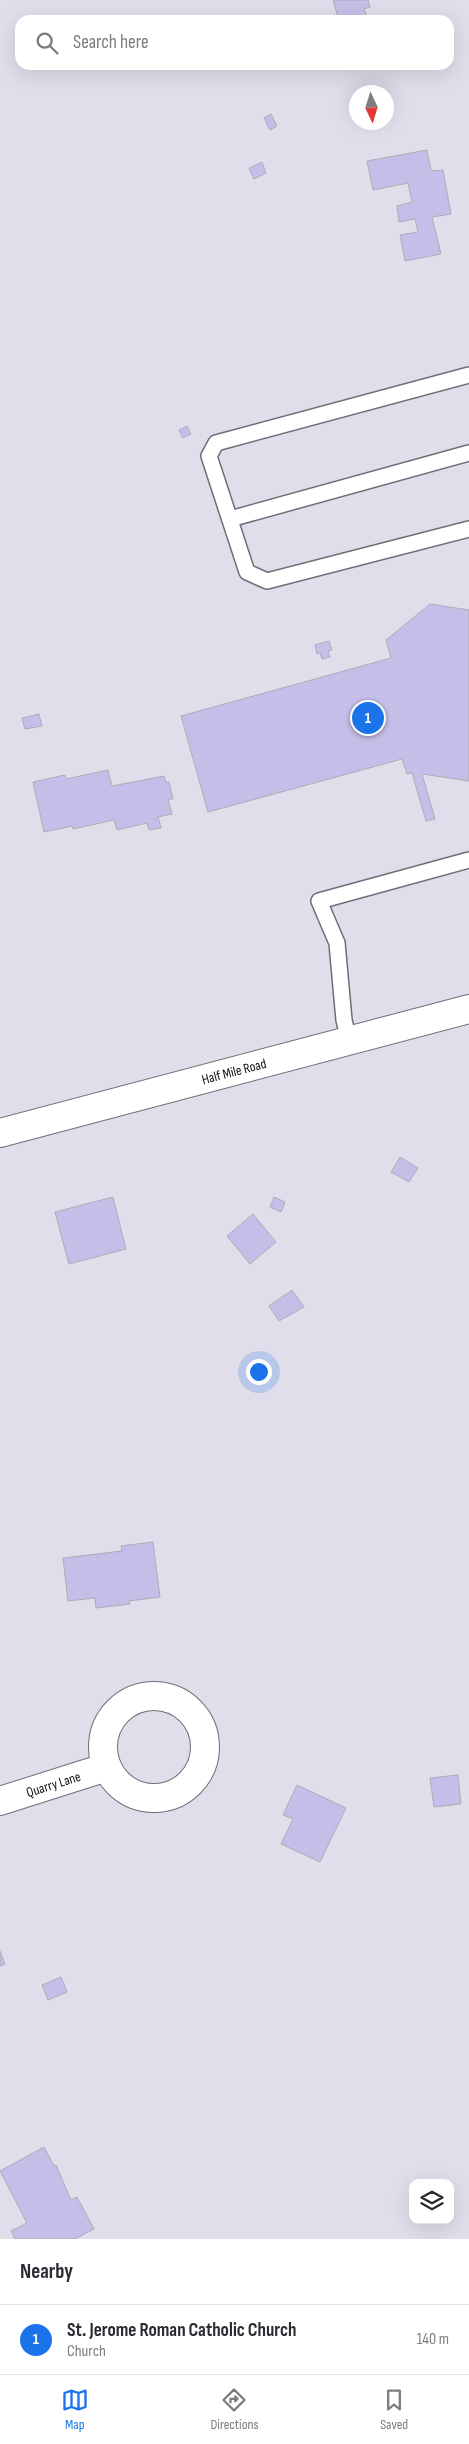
<!DOCTYPE html>
<style>
:root{--surface:#fff;--page:#f7f7f7;--text:#2b2b33;--muted:#7c7c81;--line:#e1e1e2;--accent:#1a73e8}
body{margin:0;font-family:"Sofia Sans Condensed",sans-serif;background:var(--page);color:var(--text)}
.controls{position:absolute;right:15px;bottom:15px;display:grid;overflow:hidden;border-radius:10px;box-shadow:0 5px 20px #0002}
.controls button{width:45px;height:45px;display:grid;place-items:center;padding:0;border:0;border-bottom:1px solid var(--line);background:var(--surface);color:var(--text);font:25px sans-serif}
.compass{position:absolute;left:349px;top:85px;width:45px;height:45px;border-radius:50%;background:var(--surface);box-shadow:0 5px 20px #0002;rotate:176deg}
.you{position:absolute;left:258px;top:1371px;width:18px;height:18px;margin:-12px;border:4px solid #fff;border-radius:50%;background:#1a73e8;box-shadow:0 0 0 8px #1a73e833}
.badge{display:grid;place-items:center;width:32px;height:32px;border-radius:50%;background:var(--accent);color:#fff;font-size:16px;font-weight:700}
.pin{position:absolute;translate:-50% -50%;border:2px solid #fff;box-shadow:0 1px 5px #0006}
.list{margin:0;padding:0;list-style:none}
h2{display:flex;justify-content:space-between;align-items:center;height:65px;margin:0;padding:0 20px;font-size:21px}
h2 small{font-size:16px;font-weight:400;color:var(--muted)}
.list li{display:grid;grid-template-columns:32px 1fr auto;gap:15px;align-items:center;box-sizing:border-box;height:70px;padding:0 20px;border-top:1px solid var(--line)}
.list b{display:block;font-size:19px;white-space:nowrap}
.list p{margin:0;font-size:16px;white-space:nowrap;color:var(--muted)}
.list em{font-size:16px;font-style:normal;color:var(--muted)}
.icon{flex:none;width:28px;height:28px;fill:none;stroke:currentColor;stroke-width:2;stroke-linecap:round;stroke-linejoin:round}
.map{position:relative;flex:none;width:469px;height:2239px;overflow:hidden}
.search{position:absolute;background:var(--surface);box-shadow:0 5px 20px #0002;left:15px;right:15px;top:15px;height:55px;display:flex;align-items:center;gap:12px;box-sizing:border-box;padding:0 18px;border-radius:15px;color:var(--muted);font-size:19px}
.sheet{height:135px;background:var(--surface)}
nav{display:flex;justify-content:space-around;align-items:center;box-sizing:border-box;height:70px;border-top:1px solid var(--line);background:var(--surface);font-size:14px;color:var(--muted)}
nav a{display:grid;justify-items:center;gap:2px}
nav .on{color:var(--accent)}
.map>svg:first-child{display:block}
.building{fill:#c6bee8;stroke:#aeacb7}
.lines{fill:none;stroke-linecap:round;stroke-linejoin:round}
.service-casing{stroke:#6f6d77;stroke-width:18}
.minor-casing{stroke:#6f6d77;stroke-width:30}
.service{stroke:#fff;stroke-width:15}
.minor{stroke:#fff;stroke-width:28}
.labels{text-anchor:middle;dominant-baseline:central;stroke-width:5;stroke-linejoin:round;paint-order:stroke}
.street-label{font-size:14px;fill:#100f13;stroke:#e0deea}
</style>
<div class="map">
<svg width="469" height="2239" viewBox="0 0 469 2239">
<rect width="100%" height="100%" fill="#e0deea"/>
<g class="building">
<path d="M333,0H368L370,7L364,9L368,20H331L338,17Z"/>
<path d="M271,114L277,126L270,130L264,118Z"/>
<path d="M427,150L431,171L443,170L451,214L432,217L441,254L405,261L400,235L418,232L415,219L399,222L397,206L412,202L408,183L373,190L367,161Z"/>
<path d="M262,162L266,173L254,179L249,168Z"/>
<path d="M187,426L191,434L183,438L179,430Z"/>
<path d="M430,604L469,610V781L422,774L435,819L426,821L412,773L407,774L402,759L208,812L181,716L391,658L386,640Z"/>
<path d="M329,641L332,650L328,651L330,657L322,659L320,653L317,654L315,645Z"/>
<path d="M39,714L42,726L25,729L22,718Z"/>
<path d="M108,770L112,786L164,776L166,782H169L173,799H168L172,814L158,817L161,828L149,830L147,823L117,830L114,820L73,829L72,826L44,832L33,782L65,775L66,779Z"/>
<path d="M400,1157L418,1168L409,1182L391,1172Z"/>
<path d="M113,1197L126,1249L69,1264L55,1212Z"/>
<path d="M274,1197L285,1202L281,1212L270,1207Z"/>
<path d="M253,1214L276,1242L250,1264L227,1236Z"/>
<path d="M292,1290L304,1307L279,1321L269,1306Z"/>
<path d="M153,1542L160,1597L129,1601L130,1604L96,1608L95,1598L68,1601L63,1558L122,1551L121,1546Z"/>
<path d="M458,1775L461,1804L434,1807L430,1778Z"/>
<path d="M297,1785L346,1808L320,1862L281,1844L293,1819L283,1815Z"/>
<path d="M0,1951L5,1964L0,1966Z"/>
<path d="M61,1977L67,1992L48,2000L42,1985Z"/>
<path d="M44,2147L54,2166L56,2165L71,2200L77,2197L94,2229L75,2239H15L11,2231L27,2223L0,2171Z"/>
</g>
<g class="lines">
<defs>
<g id="service">
<path d="M469,375L216,443L209,456L247,572L267,581L469,529"/>
<path d="M230,519L469,453"/>
<path d="M349,1041L344,1020L337,943L319,901L469,860"/>
</g>
<g id="minor">
<path id="s1" d="M0,1133L469,1009"/>
<circle cx="154" cy="1747" r="51"/>
<path id="s2" d="M0,1801L107,1767"/>
</g>
</defs>
<use href="#service" class="service-casing"/>
<use href="#minor" class="minor-casing"/>
<use href="#service" class="service"/>
<use href="#minor" class="minor"/>
</g>
<g class="labels">
<g class="street-label">
<text stroke="none"><textPath href="#s1" startOffset="242">Half Mile Road</textPath></text>
<text stroke="none"><textPath href="#s2" startOffset="56">Quarry Lane</textPath></text>
</g>
</g>
</svg>
<div class="controls">
<button><svg class="icon" aria-label="layers" viewBox="0 0 24 24"><path d="M12 4l9 5-9 5-9-5zM3 14l9 5 9-5"/></svg></button>
</div>
<svg class="compass" viewBox="-18 -18 36 36"><path d="M0-13l5 13h-10z" fill="#e53935"/><path d="M0 13l5-13h-10z" fill="#7c7c81"/></svg>
<div class="you"></div>
<div class="pin badge" style="left:368px;top:718px">1</div>
<div class="search"><svg class="icon" aria-label="search" viewBox="0 0 24 24"><circle cx="10" cy="10" r="6"/><path d="M15 15l6 6"/></svg>Search here</div>
</div>
<section class="sheet">
<h2>Nearby<small></small></h2>
<ul class="list">
<li><span class="badge">1</span><div><b>St. Jerome Roman Catholic Church</b><p>Church</p></div><em>140 m</em></li>
</ul>
</section>
<nav>
<a class="on"><svg class="icon" aria-label="map" viewBox="0 0 24 24"><path d="M3 6l6-2 6 2 6-2v14l-6 2-6-2-6 2zM9 4v14M15 6v14"/></svg>Map</a>
<a><svg class="icon" aria-label="directions" viewBox="0 0 24 24"><path d="M12 3l9 9-9 9-9-9zM9 14v-3h6M13 9l2 2-2 2"/></svg>Directions</a>
<a><svg class="icon" aria-label="saved" viewBox="0 0 24 24"><path d="M7 4h10v16l-5-4-5 4z"/></svg>Saved</a>
</nav>
